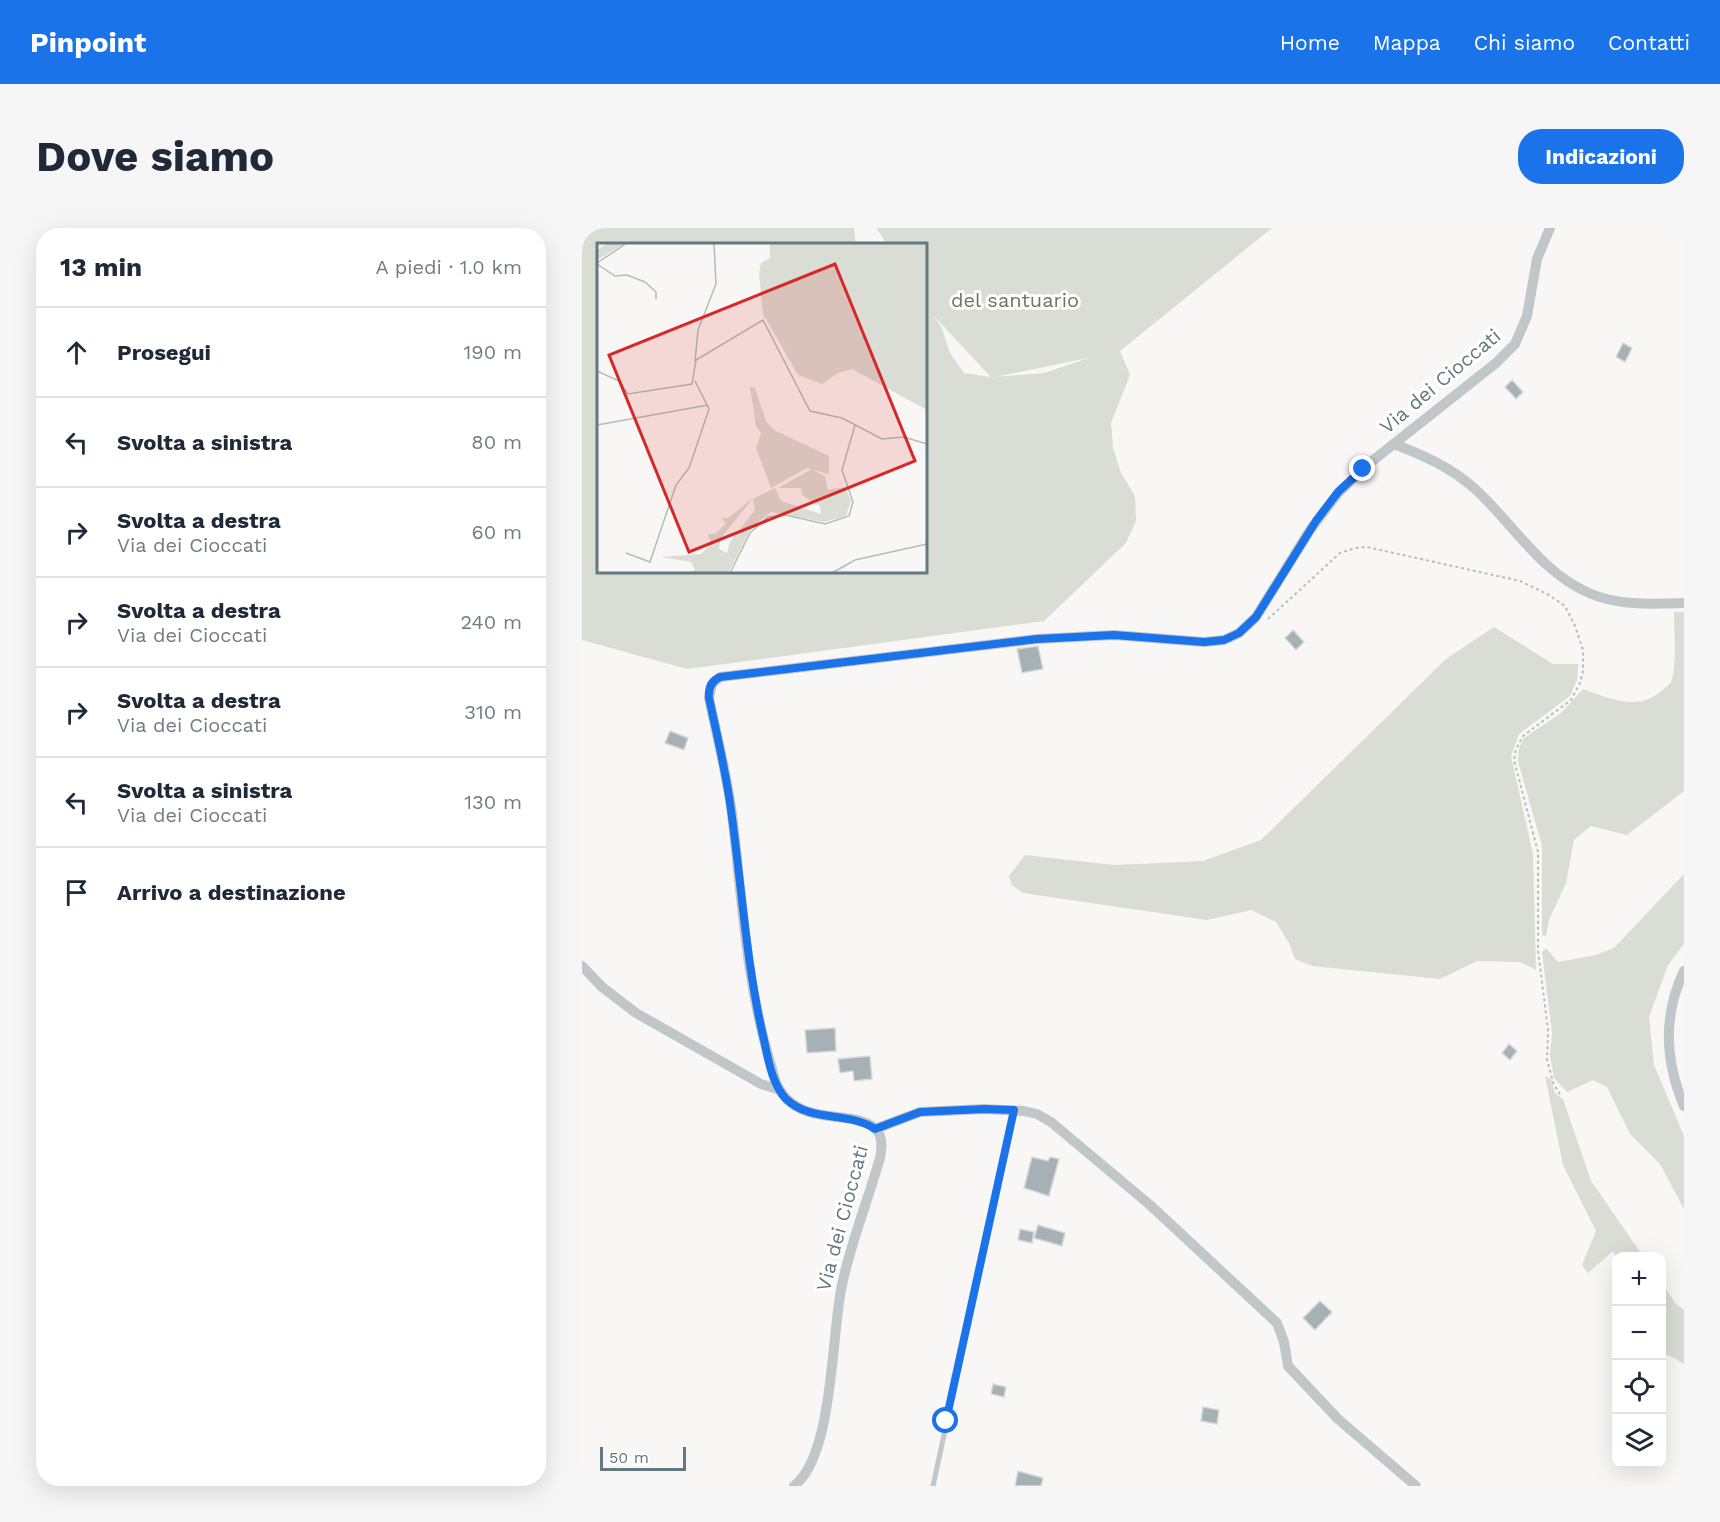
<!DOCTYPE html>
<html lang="it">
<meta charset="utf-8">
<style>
:root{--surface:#fff;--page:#f6f6f7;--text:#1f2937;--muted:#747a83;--line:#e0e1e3;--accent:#1a73e8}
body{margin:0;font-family:"Work Sans",sans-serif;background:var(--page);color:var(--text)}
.controls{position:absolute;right:18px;bottom:18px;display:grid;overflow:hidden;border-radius:12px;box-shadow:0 6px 24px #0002}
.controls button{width:54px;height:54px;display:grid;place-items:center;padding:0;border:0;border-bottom:2px solid var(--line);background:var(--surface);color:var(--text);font:30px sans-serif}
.scale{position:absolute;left:18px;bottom:15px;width:86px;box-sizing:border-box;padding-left:6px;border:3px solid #637880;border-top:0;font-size:16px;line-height:21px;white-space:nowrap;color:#637880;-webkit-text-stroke:4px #fff;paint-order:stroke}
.stop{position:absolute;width:18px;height:18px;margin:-14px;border:4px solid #1a73e8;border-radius:50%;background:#fff}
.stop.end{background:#1a73e8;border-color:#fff;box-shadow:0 2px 6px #0008}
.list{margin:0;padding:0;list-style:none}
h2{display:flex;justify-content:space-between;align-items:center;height:78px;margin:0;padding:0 24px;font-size:26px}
h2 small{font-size:20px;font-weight:400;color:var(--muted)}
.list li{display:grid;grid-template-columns:39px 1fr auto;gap:18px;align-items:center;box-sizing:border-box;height:90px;padding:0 24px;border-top:2px solid var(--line)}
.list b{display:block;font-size:22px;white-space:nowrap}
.list p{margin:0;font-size:20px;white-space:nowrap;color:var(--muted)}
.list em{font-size:20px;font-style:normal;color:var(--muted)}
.icon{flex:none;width:33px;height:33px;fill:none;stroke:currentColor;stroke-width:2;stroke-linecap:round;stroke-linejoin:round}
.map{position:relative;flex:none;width:1102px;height:1258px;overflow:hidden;border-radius:24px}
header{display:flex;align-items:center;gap:36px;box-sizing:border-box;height:84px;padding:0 30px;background:var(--accent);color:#fff}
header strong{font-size:28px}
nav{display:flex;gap:33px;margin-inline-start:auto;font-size:21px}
.intro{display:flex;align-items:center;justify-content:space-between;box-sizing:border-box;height:144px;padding:0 36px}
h1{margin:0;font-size:42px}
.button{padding:15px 27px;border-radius:24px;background:var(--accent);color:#fff;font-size:21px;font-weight:700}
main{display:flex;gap:36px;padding:0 36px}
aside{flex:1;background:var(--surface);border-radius:24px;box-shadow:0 6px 24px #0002}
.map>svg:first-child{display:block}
.green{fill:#d9ddd4;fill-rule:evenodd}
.building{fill:#a5b1b4;stroke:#d9d9d7;stroke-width:1.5}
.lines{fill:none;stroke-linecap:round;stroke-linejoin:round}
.path{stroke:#b9bdbf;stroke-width:2;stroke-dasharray:3 3;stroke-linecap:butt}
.lane{stroke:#c1c6c9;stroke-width:5}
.street{stroke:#c1c6c9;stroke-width:10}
.route{stroke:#1a73e8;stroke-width:8}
.labels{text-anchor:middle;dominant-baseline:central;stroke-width:6;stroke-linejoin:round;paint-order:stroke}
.park-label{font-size:20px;fill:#697862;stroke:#fff}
.street-label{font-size:20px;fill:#637880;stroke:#fff}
.inset-road{fill:none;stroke:#b3bcbf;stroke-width:1.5}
.view{fill:#d62828;fill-opacity:0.15;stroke:#d62828;stroke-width:3}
.inset-edge{fill:none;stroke:#637880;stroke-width:3}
</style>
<header>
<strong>Pinpoint</strong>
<nav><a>Home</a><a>Mappa</a><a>Chi siamo</a><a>Contatti</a></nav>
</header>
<div class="intro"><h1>Dove siamo</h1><a class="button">Indicazioni</a></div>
<main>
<aside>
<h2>13 min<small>A piedi · 1.0 km</small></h2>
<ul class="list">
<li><svg class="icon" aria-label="ahead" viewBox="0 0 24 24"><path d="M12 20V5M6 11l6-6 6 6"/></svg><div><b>Prosegui</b></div><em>190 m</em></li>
<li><svg class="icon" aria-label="left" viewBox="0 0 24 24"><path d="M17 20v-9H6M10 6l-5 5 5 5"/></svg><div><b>Svolta a sinistra</b></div><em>80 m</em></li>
<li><svg class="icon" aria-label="right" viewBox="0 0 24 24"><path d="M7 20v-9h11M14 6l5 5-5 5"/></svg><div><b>Svolta a destra</b><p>Via dei Cioccati</p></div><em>60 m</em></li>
<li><svg class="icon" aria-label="right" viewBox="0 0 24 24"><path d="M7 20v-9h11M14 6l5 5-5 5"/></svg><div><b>Svolta a destra</b><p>Via dei Cioccati</p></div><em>240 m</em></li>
<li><svg class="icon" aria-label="right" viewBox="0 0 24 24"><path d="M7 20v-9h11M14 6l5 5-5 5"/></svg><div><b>Svolta a destra</b><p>Via dei Cioccati</p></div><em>310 m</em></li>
<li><svg class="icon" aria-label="left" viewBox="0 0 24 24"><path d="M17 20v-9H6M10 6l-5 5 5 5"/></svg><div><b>Svolta a sinistra</b><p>Via dei Cioccati</p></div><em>130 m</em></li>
<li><svg class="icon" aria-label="arrive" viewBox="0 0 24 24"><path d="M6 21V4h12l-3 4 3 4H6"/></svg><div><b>Arrivo a destinazione</b></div></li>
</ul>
</aside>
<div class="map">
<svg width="1102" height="1258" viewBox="0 0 1102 1258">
<rect width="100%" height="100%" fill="#f8f7f5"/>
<g class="green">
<path d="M0,0H272L274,16H16V344H344V16H305L294,0H690L538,123L548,147L529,195L531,220L539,245L553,268L554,293L544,315L462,393L105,441L0,412ZM351,87L408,148V149L382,145L368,125L359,98ZM507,130L462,145L413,149L506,130Z"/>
<path d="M1092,384H1102V563L1045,607L1009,598L992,612L984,655L967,692L964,708L960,707V618L936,533L937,520L942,510L979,485L1001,461C1025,470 1057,484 1079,463C1082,461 1087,457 1089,454C1095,439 1092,401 1092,384Z"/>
<path d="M912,399L971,436H996L995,452L988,468L937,506L929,528L951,626L954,742L938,734L895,733L858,751L730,738L713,731L707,715L694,694L669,682L625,692L441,665L430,657L427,648L443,627L532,637L621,633L679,612L864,431Z"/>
<path d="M1102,646V716L1086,737L1067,789L1072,837L1102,908V981L1078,936L1048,906L1025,859L1011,852L985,864L972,850L968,827L970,805L960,724L964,720L976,734L1014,727L1032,720Z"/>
<path d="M963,848L969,851L973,865L981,871L1009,953L1061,1028L1034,1029L1031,1023L1006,1045L1000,1037L1014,1003L981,937Z"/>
<path d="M1080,1055L1094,1076L1102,1082V1136L1086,1127L1080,1130Z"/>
</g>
<g class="building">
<path d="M1041,115L1050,120L1043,134L1034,129Z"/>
<path d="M930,152L941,164L934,171L923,159Z"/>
<path d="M711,402L722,414L714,422L703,410Z"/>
<path d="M456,418L461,441L440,445L435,421Z"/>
<path d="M88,503L106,510L102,522L83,515Z"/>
<path d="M253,800L254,823L225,825L223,802Z"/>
<path d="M927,816L935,823L928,832L920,825Z"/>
<path d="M288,828L290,851L272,853L271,843L258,845L256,831Z"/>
<path d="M450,929L466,933L468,929L477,931L467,968L442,960Z"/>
<path d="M456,997L483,1005L480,1018L452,1010Z"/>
<path d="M438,1001L452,1004L450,1015L436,1012Z"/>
<path d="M738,1073L750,1084L733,1102L721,1090Z"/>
<path d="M411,1156L424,1159L422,1169L409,1166Z"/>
<path d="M621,1179L637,1182L635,1196L619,1193Z"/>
<path d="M436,1243L461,1250L459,1258H433Z"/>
</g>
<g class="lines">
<path class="path" d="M686,391L758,325L773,320L785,319L938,353L967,367L983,378L993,398L1001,422V443L998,455L989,472L941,508L934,521L932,532L956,624V722L966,802L965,832L972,857L978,866"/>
<path class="lane" d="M351,1258L432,882"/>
<g class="street">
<path d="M812,216C841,227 868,239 892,260C930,294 958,344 1007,365C1036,378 1070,376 1102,375"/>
<path d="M0,738L20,759L54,785L179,856L198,862"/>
<path d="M1102,743C1081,787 1083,833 1102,878"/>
<path d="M293,901L338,884L402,881L442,883L455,886L469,894L568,977L695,1095L702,1114L706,1138L756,1191L834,1258"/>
<path d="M212,1258C252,1227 249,1106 260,1057C269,1014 286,972 298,930C300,920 301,907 293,900C271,882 230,897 204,870C195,861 192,849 189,837C164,756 160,670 150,586C145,547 135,509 127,470L130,456L138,449L455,411L532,407L622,414L642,412L657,405L674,389L728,302L757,264L789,234L914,135L933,116L945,88L955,31L968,0"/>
</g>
</g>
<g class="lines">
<path class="route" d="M364,1193L432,882L402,881L338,884L293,901C267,883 229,895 204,871C190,856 186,831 182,812C164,736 160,659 149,582C144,544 135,507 127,470C126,460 129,453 138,449L455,411L532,407L622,414L642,412L657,405L674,389L734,293L756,264L781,241"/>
</g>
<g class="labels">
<g class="park-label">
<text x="433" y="72">del santuario</text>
</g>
<g class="street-label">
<text transform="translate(858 153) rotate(-40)">Via dei Cioccati</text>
<text transform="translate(260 990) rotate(-75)">Via dei Cioccati</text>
</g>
</g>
<g transform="translate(15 15)">
<rect width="330" height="330" fill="#f8f7f5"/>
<path d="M11,0H29L0,17V7ZM173,0H330V167L255,126L241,130L225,141L201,132L166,71L162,30L164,20L173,15ZM153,144L158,145L169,178L177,187L232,213V231L210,225L174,245L159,205L164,190L159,183ZM215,226L228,233L231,247L248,244L254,258L249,273L227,279L174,269L155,284L131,330H88L98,327L94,319L64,314L104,311L114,301L111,291H118L129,280L124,275H131L156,255L124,295L122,306L130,310L133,299L158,267L156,256L178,245L184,258L224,271L223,263L205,252L204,245H181Z" fill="#d9ddd4"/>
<path class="inset-road" d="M0,20L30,0M0,21L18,33L30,32L48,39L59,49V56M98,119L101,87L119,41L117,0M0,128L22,138L31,151L95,141L99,117L166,77L213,168L245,175L285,196L307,194L330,201M0,182L111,162M29,310L53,319L79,242L92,225L112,166L98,138M133,330L153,290L171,274L188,272L228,281L252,273L256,259L245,227L258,182M235,330L258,317L330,301"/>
<path class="view" d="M238,21L318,218L92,309L12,112Z"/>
<rect width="330" height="330" class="inset-edge"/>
</g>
</svg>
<div class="controls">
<button>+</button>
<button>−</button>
<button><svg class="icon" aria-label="locate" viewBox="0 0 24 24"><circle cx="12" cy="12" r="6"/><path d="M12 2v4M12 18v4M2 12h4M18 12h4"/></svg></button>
<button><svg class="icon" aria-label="layers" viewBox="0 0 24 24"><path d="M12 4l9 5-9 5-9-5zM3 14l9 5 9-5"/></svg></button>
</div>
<div class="scale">50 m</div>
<div class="stop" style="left:364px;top:1193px"></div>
<div class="stop end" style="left:781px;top:241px"></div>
</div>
</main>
